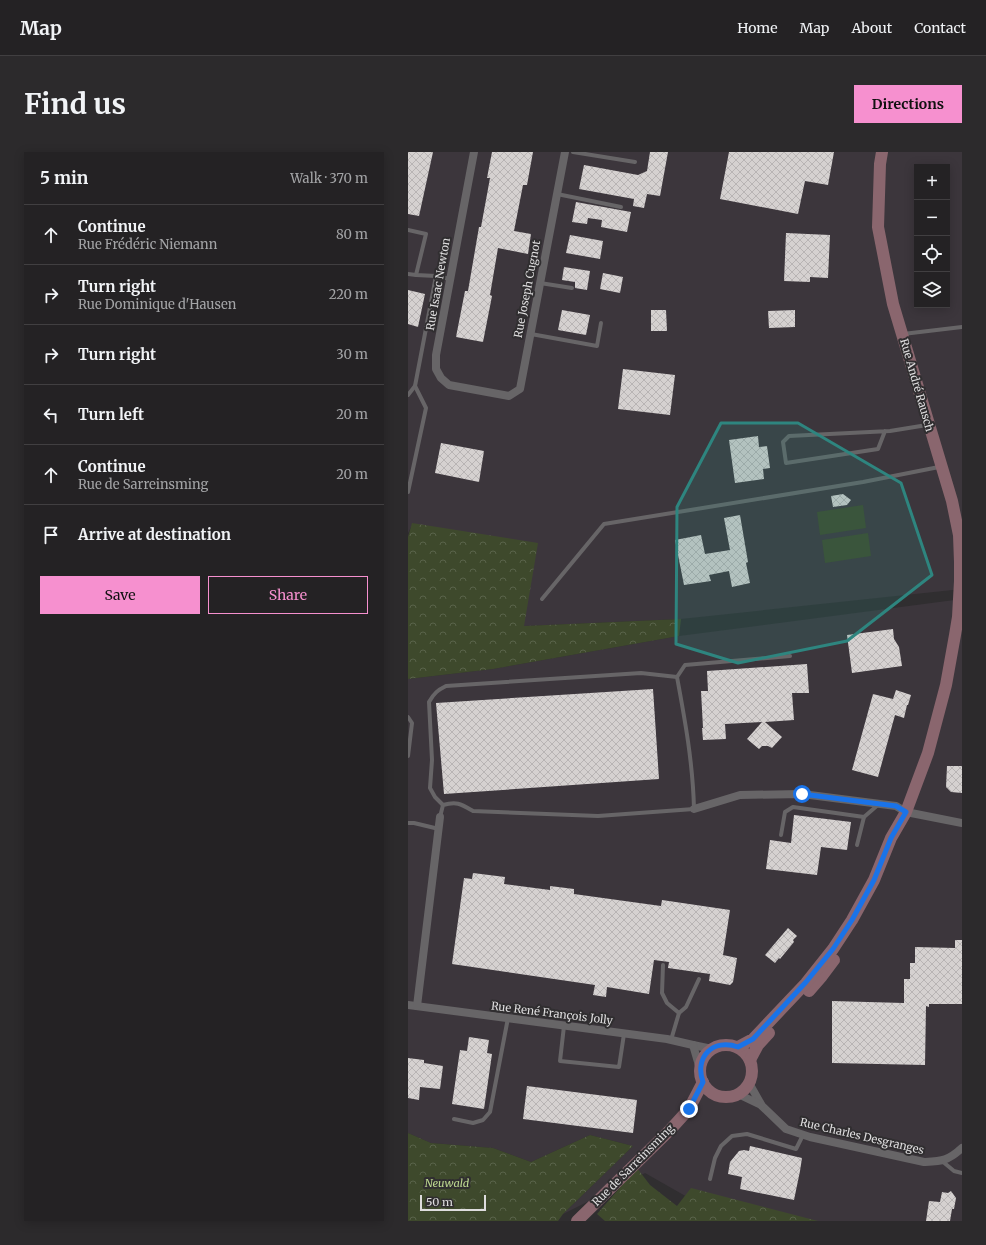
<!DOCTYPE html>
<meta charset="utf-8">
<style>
:root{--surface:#242224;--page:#2c2a2c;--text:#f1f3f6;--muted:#a3a4a6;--line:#413f41;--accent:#f690cf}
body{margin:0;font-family:Merriweather,serif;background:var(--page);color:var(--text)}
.controls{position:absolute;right:12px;top:12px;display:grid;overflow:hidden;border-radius:0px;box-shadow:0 2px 10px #0003}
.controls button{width:36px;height:36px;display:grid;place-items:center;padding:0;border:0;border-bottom:1px solid var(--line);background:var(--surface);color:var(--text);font:20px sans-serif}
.scale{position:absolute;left:12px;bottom:10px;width:66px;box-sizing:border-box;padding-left:4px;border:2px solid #deddde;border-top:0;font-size:11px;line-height:14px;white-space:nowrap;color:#deddde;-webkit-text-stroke:3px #302e30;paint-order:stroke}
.stop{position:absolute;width:12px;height:12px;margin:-9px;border:3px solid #1a73e8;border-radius:50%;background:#fff}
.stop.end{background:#1a73e8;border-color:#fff;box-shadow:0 1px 4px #0008}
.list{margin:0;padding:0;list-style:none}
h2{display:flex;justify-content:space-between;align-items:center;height:52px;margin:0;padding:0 16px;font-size:17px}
h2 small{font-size:13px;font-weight:400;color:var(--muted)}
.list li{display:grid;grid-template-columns:26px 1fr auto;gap:12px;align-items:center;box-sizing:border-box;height:60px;padding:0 16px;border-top:1px solid var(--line)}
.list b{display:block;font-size:15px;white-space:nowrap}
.list p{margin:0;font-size:13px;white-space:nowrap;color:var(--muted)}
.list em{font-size:13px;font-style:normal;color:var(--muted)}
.actions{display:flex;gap:8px;padding:12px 16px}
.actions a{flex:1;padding:9px 0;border:1px solid var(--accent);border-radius:0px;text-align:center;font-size:14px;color:var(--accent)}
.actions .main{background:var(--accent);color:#111}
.icon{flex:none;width:22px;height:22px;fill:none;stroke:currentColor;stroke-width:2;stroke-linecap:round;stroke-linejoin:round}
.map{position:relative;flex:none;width:554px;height:1069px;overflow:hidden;border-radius:0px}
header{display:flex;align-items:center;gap:24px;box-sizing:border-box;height:56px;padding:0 20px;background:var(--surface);border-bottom:1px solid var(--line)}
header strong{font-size:19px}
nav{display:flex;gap:22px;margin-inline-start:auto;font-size:14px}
.intro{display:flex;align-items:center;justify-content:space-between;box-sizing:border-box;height:96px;padding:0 24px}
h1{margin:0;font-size:28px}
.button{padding:10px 18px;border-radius:0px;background:var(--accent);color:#111;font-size:14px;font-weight:700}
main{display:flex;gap:24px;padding:0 24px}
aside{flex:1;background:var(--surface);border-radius:0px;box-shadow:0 2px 10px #0003}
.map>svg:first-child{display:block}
.built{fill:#3c363c;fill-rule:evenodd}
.forest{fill:url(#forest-crowns)}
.pitch{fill:#3e492c}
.building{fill:url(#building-cross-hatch)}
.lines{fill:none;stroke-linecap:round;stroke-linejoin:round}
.lane{stroke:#676567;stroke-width:4}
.street{stroke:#676567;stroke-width:8}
.secondary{stroke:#8a666e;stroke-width:12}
.route{stroke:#1a73e8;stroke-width:5}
.marked{fill:#2e857f;fill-opacity:0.2;stroke:#2e857f;stroke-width:3;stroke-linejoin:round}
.labels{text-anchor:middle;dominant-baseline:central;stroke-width:4;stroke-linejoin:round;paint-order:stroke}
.street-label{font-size:11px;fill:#deddde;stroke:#302e30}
.park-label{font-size:11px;font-style:italic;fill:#bfdb91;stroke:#302e30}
</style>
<header>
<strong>Map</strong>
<nav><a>Home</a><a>Map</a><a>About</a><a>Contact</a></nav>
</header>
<div class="intro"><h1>Find us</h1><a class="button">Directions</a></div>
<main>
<aside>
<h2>5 min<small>Walk · 370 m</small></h2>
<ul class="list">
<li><svg class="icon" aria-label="ahead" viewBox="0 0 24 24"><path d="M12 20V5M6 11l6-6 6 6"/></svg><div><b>Continue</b><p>Rue Frédéric Niemann</p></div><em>80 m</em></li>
<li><svg class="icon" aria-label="right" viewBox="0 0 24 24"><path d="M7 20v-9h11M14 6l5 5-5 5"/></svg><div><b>Turn right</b><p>Rue Dominique d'Hausen</p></div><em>220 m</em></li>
<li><svg class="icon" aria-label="right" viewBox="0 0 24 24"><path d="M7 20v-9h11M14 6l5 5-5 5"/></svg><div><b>Turn right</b></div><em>30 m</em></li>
<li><svg class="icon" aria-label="left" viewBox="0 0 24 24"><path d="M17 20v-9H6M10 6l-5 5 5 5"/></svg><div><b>Turn left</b></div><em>20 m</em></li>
<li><svg class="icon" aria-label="ahead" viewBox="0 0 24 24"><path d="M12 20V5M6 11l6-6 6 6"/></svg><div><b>Continue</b><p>Rue de Sarreinsming</p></div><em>20 m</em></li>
<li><svg class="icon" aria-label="arrive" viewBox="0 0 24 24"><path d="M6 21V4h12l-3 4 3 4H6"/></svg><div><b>Arrive at destination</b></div></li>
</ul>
<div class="actions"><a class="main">Save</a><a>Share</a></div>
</aside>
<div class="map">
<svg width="554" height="1069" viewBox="0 0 554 1069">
<defs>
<pattern id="forest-crowns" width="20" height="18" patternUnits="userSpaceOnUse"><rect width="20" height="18" fill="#3e492c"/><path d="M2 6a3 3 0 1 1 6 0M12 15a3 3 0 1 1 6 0" fill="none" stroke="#59634a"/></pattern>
<pattern id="building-cross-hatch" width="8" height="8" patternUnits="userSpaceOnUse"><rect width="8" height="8" fill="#d5d1d0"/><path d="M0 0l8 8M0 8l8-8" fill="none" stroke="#b8b4b4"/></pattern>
</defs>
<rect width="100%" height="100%" fill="#302e30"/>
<g class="built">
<path d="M0,0H554V437L273,467L116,474L5,371L0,381ZM509,15H539V153H509Z"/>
<path d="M554,447V1069H377L281,1046L237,1021L155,1062L225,994L182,983L123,1010L85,996L23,991L0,981V527L85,517L271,484Z"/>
</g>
<g class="forest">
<path d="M4,371L130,391L116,474L273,467L271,484L85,517L0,527V385Z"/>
<path d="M0,981L23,991L85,996L123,1010L182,983L225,994L155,1062L150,1069H0Z"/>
<path d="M229,1016L242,1033L269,1054L283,1036L410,1069H197L189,1062Z"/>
</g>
<g class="pitch">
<path d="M455,353L458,376L412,383L409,360Z"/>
<path d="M460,381L463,404L417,411L414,388Z"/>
</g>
<g class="building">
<path d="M0,0H25L11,64L0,62Z"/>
<path d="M84,0H125L119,33H115L106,79L123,82L120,102L90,96L82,143L84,144L75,190L48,185L57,139H60L71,75H73L82,26H79Z"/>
<path d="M242,0H260L252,44L239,42L236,56L225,54L226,47L171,37L176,13L230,23L239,19Z"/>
<path d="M321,0H426L420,33L397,29L390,62L312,47Z"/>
<path d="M168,50L223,60L219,80L193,75L194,68L180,66L179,72L164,70Z"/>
<path d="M378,81L422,83L420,126L402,125V130L376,129Z"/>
<path d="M162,83L195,89L192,107L158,101Z"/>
<path d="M156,115L182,119L179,138L167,136V130L154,128Z"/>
<path d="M195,121L215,125L212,141L192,137Z"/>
<path d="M0,138L17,142L10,175L0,172Z"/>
<path d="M154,158L182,163L178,183L150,178Z"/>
<path d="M243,158H258L259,179H243Z"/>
<path d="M387,158V175L361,176L360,159Z"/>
<path d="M215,217L267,223L262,263L210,257Z"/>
<path d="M350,284L351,295L359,294L362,316L355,317L356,327L327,331L321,288Z"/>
<path d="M33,291L76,299L71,330L27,321Z"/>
<path d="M435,342L443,348L439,353L425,355L423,344Z"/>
<path d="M332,363L340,410L338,411L342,431L324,435L321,419L301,423L303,429L276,433L267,388L293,383L297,402L322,398L316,366Z"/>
<path d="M485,477L486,487L491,495L494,514L444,521L439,483Z"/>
<path d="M399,512L401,541H384L386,568L357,570L374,585L364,596L360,594H354L351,597L339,587L354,570L317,572L318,587L295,588L294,576H295L293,539H300L299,519Z"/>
<path d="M245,537L251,627L36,642L28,551Z"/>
<path d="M488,538L503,543L500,553H499L496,566L487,563L470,625L444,618L465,542L485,547Z"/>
<path d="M539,614H554V641L543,640L538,635Z"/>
<path d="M386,663L443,670L439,698L413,695L409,723L358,717L362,688L383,691Z"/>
<path d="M65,721L97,725L96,732L142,738V734L166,737V742L253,754L254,748L322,758L315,803L329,806L325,830L322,833L301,829L302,822L260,816L261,810L246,808L241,842L199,835L198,845L185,843L187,833L44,812L56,726L64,727Z"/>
<path d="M380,776L389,784L385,788L386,790L372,807L371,806L367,811L357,803Z"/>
<path d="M547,788H554V852H521V855L518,854L517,913L424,911V849L496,851V827H502V811H507V795L547,796Z"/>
<path d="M61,885L81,888L79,901L84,902L76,957L44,952L52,898L59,899Z"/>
<path d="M0,906L16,908V911L35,914L32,937L12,935L11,948L0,946Z"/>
<path d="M119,934L229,948L225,981L115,967Z"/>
<path d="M342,994L394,1006L392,1019L386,1048L332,1037L334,1025L320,1022L322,1010L331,999L336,998L341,999Z"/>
<path d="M543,1039L548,1046L546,1057H544L542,1069H518L521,1049L532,1050L534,1040L540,1041Z"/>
</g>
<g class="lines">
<g class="lane">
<path d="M165,0L227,10"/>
<path d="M149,42L213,55"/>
<path d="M0,78L18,82L8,123"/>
<path d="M0,122L8,123L28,124"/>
<path d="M132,131L164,136"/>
<path d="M123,182L189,194L193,171"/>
<path d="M495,182L554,175"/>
<path d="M0,243L7,234"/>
<path d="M477,279L470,297L378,311L375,290L381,284L482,279L519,273"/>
<path d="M0,340L18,256L7,234L28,124L42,127"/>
<path d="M134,447L196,372L455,330L531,315"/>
<path d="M0,565L4,571L0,604"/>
<path d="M35,653L27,645L22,636L24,608L21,550C26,541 30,538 38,534L233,521L269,525"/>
<path d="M32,665L35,653C49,649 53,652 65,659L190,664L286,657C285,612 277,568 269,525L277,513L382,504"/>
<path d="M0,671H6L31,677"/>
<path d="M373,683L377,660L385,655L456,665L471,652"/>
<path d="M449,693L456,665"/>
<path d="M255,813L254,841L259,851L271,861"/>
<path d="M156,874L152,909L211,915L216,882"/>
<path d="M263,888L271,861L278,855L291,827"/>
<path d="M46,967L65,971L75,968L82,960L100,866"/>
<path d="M534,1009L546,1019L554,1021"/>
<path d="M302,1027L307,1006L313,994L324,984L339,982L388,997L395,983"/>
</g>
<g class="street">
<path d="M66,0L28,203V217L33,226L41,233L101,244L112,237L157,0"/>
<path d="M286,657L332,643L394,642L488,654L498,660L554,671"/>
<path d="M0,853L259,887L285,893L304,897"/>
<path d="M9,854L32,665"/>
<path d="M285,893L292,917"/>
<path d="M341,931L354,954L378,977L402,985L516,1010C534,1009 540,1009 554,996"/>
<path d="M330,942L353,953"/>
</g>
<g class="secondary">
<path d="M401,839L414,824L426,808"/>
<circle cx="318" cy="919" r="26"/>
<path d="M330,895L345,887L398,831L425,797L444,768L466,728L483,686L498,660L520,601L538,533L547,483L550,465L552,429V410L551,383L544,349L485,152L470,75L472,12L474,0"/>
<path d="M342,908L350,893L361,881"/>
<path d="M169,1069L262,978L281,957L295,930"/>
</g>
</g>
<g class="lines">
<path class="route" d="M281,957L295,930C286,905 305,886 330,895L345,887L398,830L425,797L444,768L466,728L483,686L498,660L488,654L394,642"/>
</g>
<path class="marked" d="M313,271H390L493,331L524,423L439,489L330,511L268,492L269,355Z"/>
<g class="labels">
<g class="street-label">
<text transform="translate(30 132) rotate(-80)">Rue Isaac Newton</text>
<text transform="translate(119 137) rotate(-79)">Rue Joseph Cugnot</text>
<text transform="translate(509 233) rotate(74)">Rue André Rausch</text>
<text transform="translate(144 861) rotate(7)">Rue René François Jolly</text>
<text transform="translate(454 984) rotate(13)">Rue Charles Desgranges</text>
<text transform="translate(225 1013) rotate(-45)">Rue de Sarreinsming</text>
</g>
<g class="park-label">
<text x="39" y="1031">Neuwald</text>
</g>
</g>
</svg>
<div class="controls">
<button>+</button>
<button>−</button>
<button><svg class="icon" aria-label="locate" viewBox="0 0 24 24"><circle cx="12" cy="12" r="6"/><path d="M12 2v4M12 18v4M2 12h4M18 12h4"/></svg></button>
<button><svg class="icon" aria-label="layers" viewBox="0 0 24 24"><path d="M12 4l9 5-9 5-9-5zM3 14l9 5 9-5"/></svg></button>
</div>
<div class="scale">50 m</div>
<div class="stop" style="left:394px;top:642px"></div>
<div class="stop end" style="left:281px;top:957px"></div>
</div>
</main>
